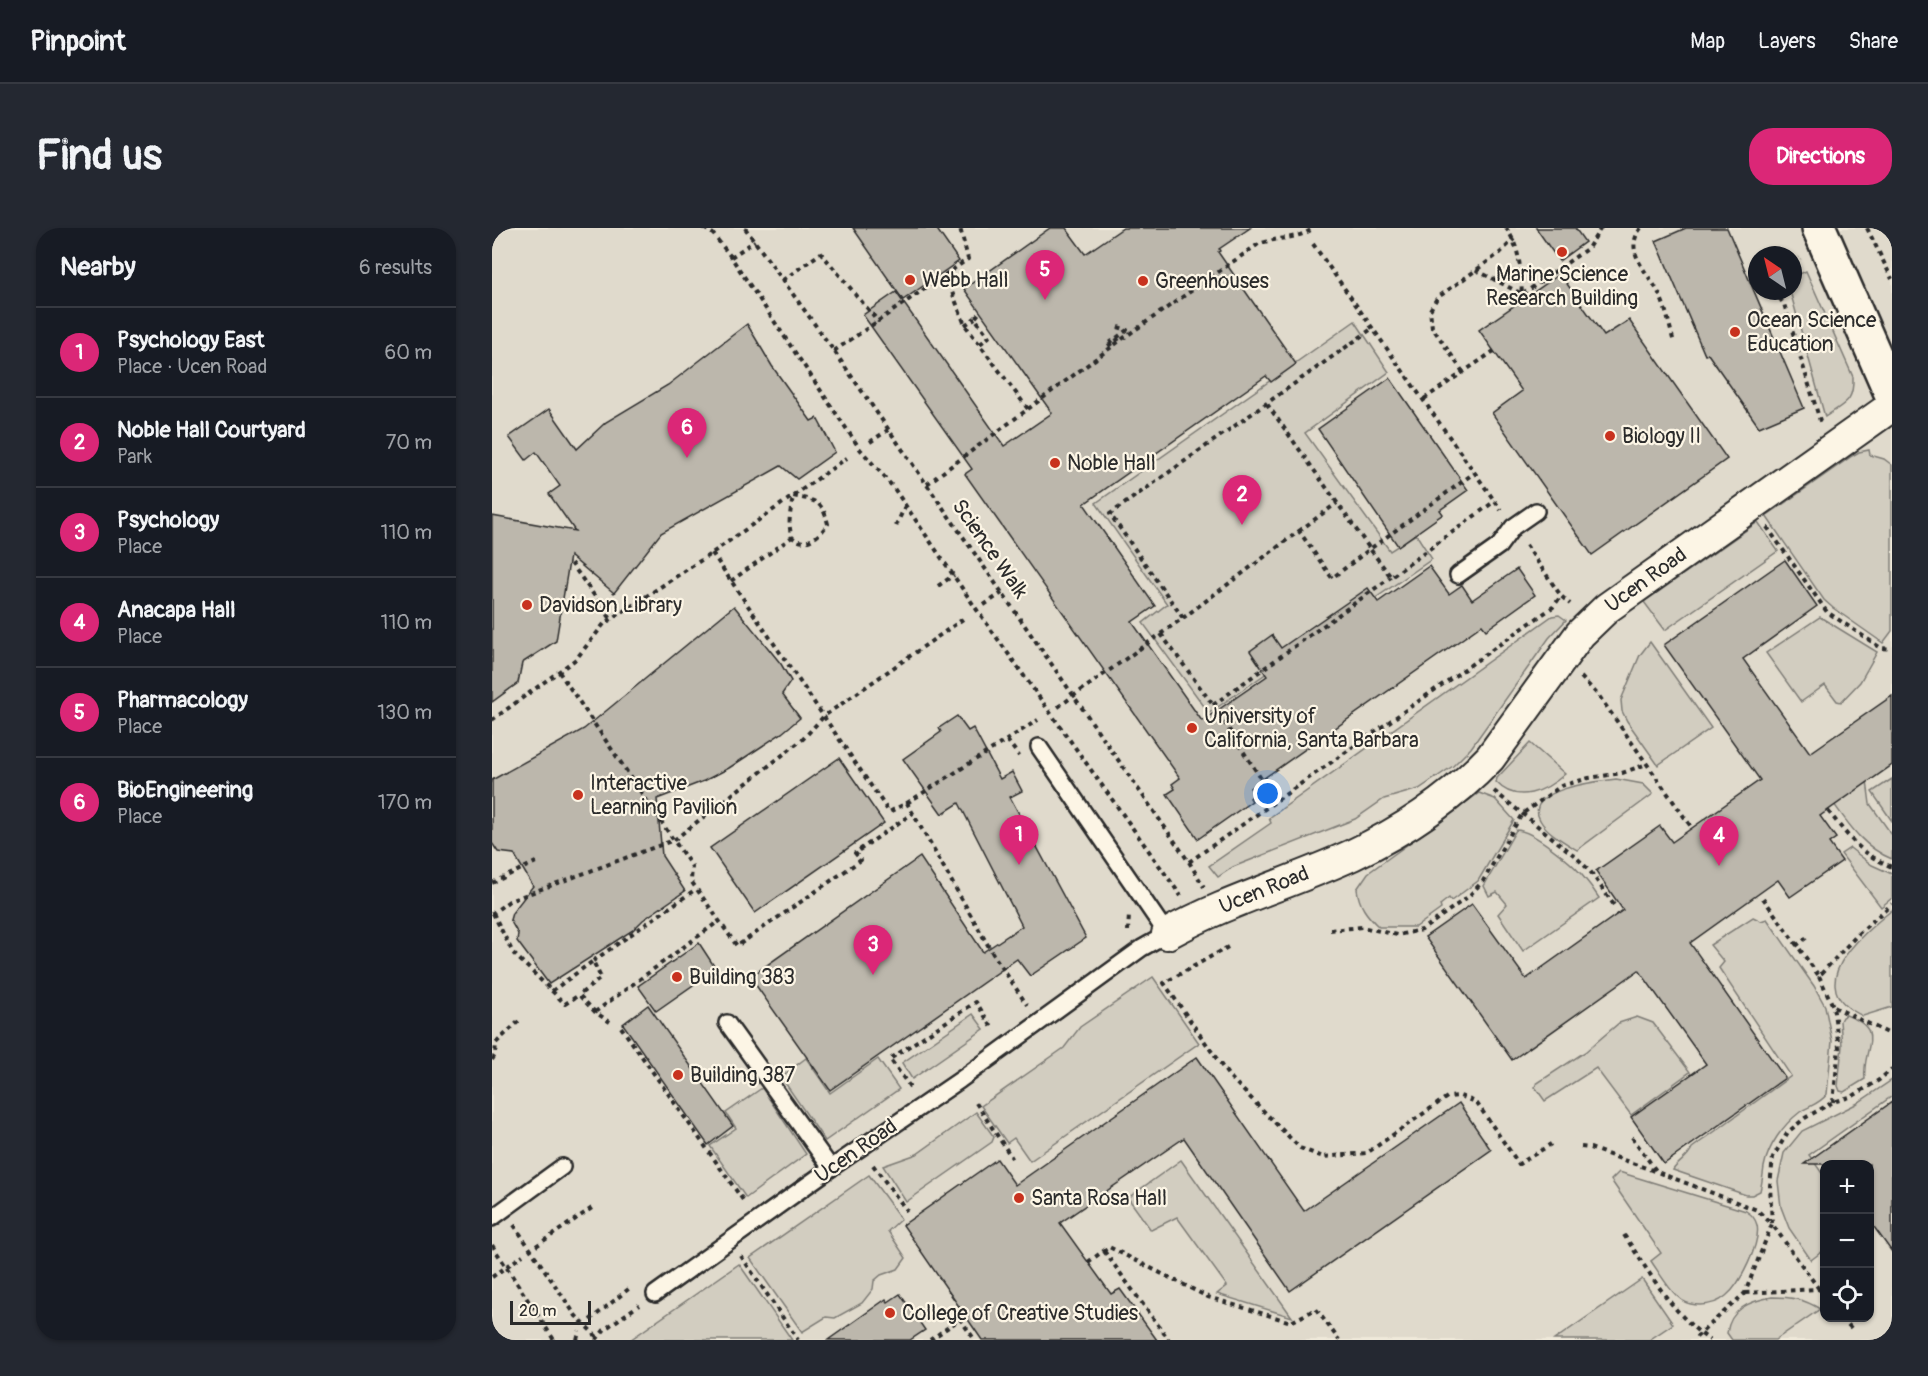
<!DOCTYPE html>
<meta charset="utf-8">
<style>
:root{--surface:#171b24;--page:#242831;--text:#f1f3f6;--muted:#9ea1a6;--line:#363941;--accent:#db2777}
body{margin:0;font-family:Pangolin,sans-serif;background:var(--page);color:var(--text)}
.controls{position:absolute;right:18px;bottom:18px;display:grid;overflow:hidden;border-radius:12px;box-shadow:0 2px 4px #0004}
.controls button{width:54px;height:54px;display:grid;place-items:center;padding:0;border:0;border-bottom:2px solid var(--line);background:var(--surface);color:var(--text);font:30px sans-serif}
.compass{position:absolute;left:1256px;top:18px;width:54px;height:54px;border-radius:50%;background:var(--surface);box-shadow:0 2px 4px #0004;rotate:325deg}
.scale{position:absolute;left:18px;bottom:15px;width:81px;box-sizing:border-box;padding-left:6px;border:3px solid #2b2b2b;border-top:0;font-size:16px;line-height:21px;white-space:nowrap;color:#2b2b2b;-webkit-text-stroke:4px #fcf5e5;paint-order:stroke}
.you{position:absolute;left:776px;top:566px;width:21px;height:21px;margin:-15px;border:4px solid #fff;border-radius:50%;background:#1a73e8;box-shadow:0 0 0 9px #1a73e833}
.badge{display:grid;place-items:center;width:39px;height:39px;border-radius:50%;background:var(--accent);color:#fff;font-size:20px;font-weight:700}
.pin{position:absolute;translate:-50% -50px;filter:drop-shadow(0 2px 3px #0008)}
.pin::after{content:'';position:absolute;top:32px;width:21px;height:18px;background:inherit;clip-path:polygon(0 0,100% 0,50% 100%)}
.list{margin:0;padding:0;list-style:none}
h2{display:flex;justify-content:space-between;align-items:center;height:78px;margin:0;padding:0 24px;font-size:26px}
h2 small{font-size:20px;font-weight:400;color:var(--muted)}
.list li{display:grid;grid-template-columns:39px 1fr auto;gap:18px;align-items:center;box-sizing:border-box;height:90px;padding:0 24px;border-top:2px solid var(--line)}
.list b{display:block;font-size:22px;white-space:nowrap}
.list p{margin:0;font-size:20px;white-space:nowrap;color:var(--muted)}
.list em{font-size:20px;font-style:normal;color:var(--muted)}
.icon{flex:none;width:33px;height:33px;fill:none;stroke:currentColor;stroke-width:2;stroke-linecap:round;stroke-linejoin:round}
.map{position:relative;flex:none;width:1400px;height:1112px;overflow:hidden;border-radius:24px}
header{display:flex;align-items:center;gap:36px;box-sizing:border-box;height:84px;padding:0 30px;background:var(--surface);border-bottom:2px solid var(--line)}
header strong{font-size:28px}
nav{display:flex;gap:33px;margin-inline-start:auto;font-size:21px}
.intro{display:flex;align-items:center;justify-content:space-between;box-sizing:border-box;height:144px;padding:0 36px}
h1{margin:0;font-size:42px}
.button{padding:15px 27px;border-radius:24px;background:var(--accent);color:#fff;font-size:21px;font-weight:700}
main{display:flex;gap:36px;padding:0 36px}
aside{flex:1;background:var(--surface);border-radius:24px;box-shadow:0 2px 4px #0004}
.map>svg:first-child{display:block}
.built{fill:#e0dacc;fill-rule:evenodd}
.green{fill:#d2cdc0;stroke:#7e7c76;stroke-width:1.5}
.building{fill:#bcb7ac;stroke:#2b2b2b;stroke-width:1.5}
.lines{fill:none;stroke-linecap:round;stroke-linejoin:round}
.service-casing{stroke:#2b2b2b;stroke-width:20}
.minor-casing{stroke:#2b2b2b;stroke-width:34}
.tertiary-casing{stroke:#2b2b2b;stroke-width:38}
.path{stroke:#2b2b2b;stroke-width:4;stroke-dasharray:4.5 4.5;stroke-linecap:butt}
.service{stroke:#fcf5e5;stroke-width:15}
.minor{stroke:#fcf5e5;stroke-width:30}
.tertiary{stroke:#fcf5e5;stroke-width:33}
.poi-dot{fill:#c8321e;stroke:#fcf5e5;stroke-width:2}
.labels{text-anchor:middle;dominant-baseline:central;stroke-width:4.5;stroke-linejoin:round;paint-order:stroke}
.poi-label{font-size:21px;fill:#2b2b2b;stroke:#fcf5e5;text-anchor:start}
.street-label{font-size:21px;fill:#2b2b2b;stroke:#fcf5e5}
</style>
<header>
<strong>Pinpoint</strong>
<nav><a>Map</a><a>Layers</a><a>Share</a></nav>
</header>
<div class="intro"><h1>Find us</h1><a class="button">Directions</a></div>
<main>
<aside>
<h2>Nearby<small>6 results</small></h2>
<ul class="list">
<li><span class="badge">1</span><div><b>Psychology East</b><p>Place · Ucen Road</p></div><em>60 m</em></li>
<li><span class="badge">2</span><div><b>Noble Hall Courtyard</b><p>Park</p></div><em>70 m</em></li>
<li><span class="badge">3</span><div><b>Psychology</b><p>Place</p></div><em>110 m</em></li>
<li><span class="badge">4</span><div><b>Anacapa Hall</b><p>Place</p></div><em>110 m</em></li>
<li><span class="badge">5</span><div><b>Pharmacology</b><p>Place</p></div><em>130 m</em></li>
<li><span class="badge">6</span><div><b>BioEngineering</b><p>Place</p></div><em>170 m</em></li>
</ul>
</aside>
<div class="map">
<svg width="1400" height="1112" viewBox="0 0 1400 1112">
<rect width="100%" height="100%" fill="#efe9da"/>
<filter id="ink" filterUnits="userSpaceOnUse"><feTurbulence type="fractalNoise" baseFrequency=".0167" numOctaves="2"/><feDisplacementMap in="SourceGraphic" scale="12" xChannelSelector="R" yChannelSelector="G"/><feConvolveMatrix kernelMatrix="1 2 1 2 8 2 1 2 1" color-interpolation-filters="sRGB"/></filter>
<g filter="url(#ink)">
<path class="built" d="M0,0H1400V1112H0ZM1265,27H1301V63H1265ZM1332,936H1378V1090H1332Z"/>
<g class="green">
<path d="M1314,43L1361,149C1362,175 1352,175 1333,189L1298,63H1301V49Z"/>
<path d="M863,93L897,144L813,205L898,323L924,306L940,331L717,485L651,395L675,376L604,275Z"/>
<path d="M1377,222L1378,227L1392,231L1400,237V403L1391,415L1341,380L1332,372L1274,288L1360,228L1367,224Z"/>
<path d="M1266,294L1286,323L1173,402L1152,374Z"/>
<path d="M1067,387L1074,392L1057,410L979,520L961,538L927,561L892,571L863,591L741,639L726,649L717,638L779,595L777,590L1060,388Z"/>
<path d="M1328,389L1385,424L1368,454L1349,474L1345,473L1333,457L1309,474L1274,425Z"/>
<path d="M1158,414L1219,500L1166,537L1135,493L1130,483L1129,472L1148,427Z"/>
<path d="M1038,515L1073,546C1054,563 1025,577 1004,554L1005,550Z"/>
<path d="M1124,551L1151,556L1161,566L1085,622C1073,614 1055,605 1048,592C1030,561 1107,553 1124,551Z"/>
<path d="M1400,551V593L1380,564Z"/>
<path d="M1375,553L1378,576L1400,607V631C1373,620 1359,600 1342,576Z"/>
<path d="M987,565L1003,571L1022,592L986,653L959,673L957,670L948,677L949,681L924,699H887C874,687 867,677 865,661L876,645Z"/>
<path d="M1024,602C1040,602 1079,634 1090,647C1096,654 1102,662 1107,670L1031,723L1006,686L1015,676L1005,664L997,668L992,658Z"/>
<path d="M1358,620L1380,637L1400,646V670L1389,679L1349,626Z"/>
<path d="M1400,682V779L1371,788C1307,759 1368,708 1400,682Z"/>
<path d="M1261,689L1269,693L1275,691L1322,758L1333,778L1340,813L1335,866C1328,876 1317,878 1308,884C1291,897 1276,918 1272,939C1271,947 1270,955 1268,963L1260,967H1254L1181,942C1186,934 1196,930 1200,920L1299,848L1227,740L1232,734L1218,717Z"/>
<path d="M661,749L707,815L538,933L522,910L515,915L489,878L572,820L588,799Z"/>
<path d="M481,786L492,801L420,851L410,835Z"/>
<path d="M1354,787C1396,802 1369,821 1373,851L1352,864L1348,863L1346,858L1350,818L1348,793L1350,789Z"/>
<path d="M1145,789L1161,795L1198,844L1139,887L1104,840L1053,873L1043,859L1044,856L1093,824L1127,795Z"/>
<path d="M314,830L338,865L386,831L407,861L333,913L289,849Z"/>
<path d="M1400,852V868L1317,927L1332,948V1022L1319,1032L1297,1000L1289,979L1286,953L1292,925L1310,903L1364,876Z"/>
<path d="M270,860L314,926L254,970L218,918L244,900L234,885Z"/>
<path d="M484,884L502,909L500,914L414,974L391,938L425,926Z"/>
<path d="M689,932L800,1089L725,1066L735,1058L685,989L659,1002L636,970Z"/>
<path d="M1127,944L1254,983C1260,987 1263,990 1265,997C1269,1015 1248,1057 1234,1068C1227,1074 1218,1077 1208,1077C1202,1077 1196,1076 1191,1073C1178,1064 1168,1046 1159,1033L1169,1025L1119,952Z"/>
<path d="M377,947L409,991L396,1003L414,1030L406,1041L389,1047L382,1053L381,1061L370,1075L343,1090L334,1089L310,1104L258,1030Z"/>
<path d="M247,1036L300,1112H138Z"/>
<path d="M1150,1051L1181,1096L1157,1112H1062Z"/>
<path d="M1280,1069C1299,1069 1312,1071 1328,1081L1283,1112H1240L1235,1105C1238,1081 1258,1073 1280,1069Z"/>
</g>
<g class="building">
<path d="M361,0H444L467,33L411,72Z"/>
<path d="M558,0H574L593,26L631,0H758L727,21L728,23L726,24L804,136L779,154L774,148L592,276L663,378L640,394L710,493L775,448L758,423L780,407L789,420L876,360L886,374L937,338L957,366L970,357L980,372L1025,341L1043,367L994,402L990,397L758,560L763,566L758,570L760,573L706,611L675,566L683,561L680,556L688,550L473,246L480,241L371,87L404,64L512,218L560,185L472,61Z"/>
<path d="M1044,0H1083L1093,14L1067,33Z"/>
<path d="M1194,0H1235L1312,180L1267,199L1216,126L1213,127L1164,13Z"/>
<path d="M1068,46L1112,108L1137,92L1235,231L1100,327L1000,185L1030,163L987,102Z"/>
<path d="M255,96L280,138L319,193L325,190L343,224L305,251L289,238L169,305L122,365L78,328L64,413L30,435L26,455L0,474V288L83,303L57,266L68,258L44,224L34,232L17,209L57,181L85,221L114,194L176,157Z"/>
<path d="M898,150L976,262L948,282L951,286L906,318L826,201Z"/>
<path d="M1293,332L1325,378L1251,431L1318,525L1400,468V537L1328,588L1344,610L1337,615L1350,633L1298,669L1286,652L1198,715L1293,850L1172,936L1139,889L1214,836L1147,742L1020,832L933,709L980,676L1034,751L1131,682L1104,643L1168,598L1180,614L1268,552L1172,417Z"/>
<path d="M242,378L289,436L299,453L290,466L308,490L290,505L237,540L212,553L165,571L170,628L193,663L151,692L141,702L57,756L25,713L26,706L18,692L20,685L41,658L22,626L6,624L0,615V552L92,501Z"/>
<path d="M465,488L476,503L481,500L508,551L520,544L530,563L518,569L594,710L538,748L525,731L338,862L258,749L428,629L491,724L530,698L467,575L450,586L411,531L449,504L447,500Z"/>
<path d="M347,530L392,595L263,685L218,620Z"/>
<path d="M207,715L224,741L164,783L146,758Z"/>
<path d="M156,777L241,898L216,917L131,796Z"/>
<path d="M705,829L812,983L967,875L999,922L798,1063L692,910L568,995L619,1066L628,1061L665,1112H490L411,997L505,931L523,957Z"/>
<path d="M1400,874V1024L1377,992V936H1312Z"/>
<path d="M408,1066L433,1102L418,1112H336L394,1071L396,1074Z"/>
</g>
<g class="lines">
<defs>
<g id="service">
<path d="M966,347L1007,318L1021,299L1044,283"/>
<path d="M235,795L339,940"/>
<path d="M0,990L70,939"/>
<path d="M163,1066L339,940L468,852L650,720L675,706L547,519"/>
</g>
<path id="minor" d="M675,706C734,673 799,655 860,627C911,603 960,570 998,530L1088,406L1115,380L1400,178"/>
<path id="tertiary" d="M1327,0L1400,167"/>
</defs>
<use href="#service" class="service-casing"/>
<use href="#minor" class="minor-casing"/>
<use href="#tertiary" class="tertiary-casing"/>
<g class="path">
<path d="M212,0L221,6L239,29L368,221L401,259L485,382L689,668"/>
<path d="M253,0L342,123L697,634L712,659"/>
<path d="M1149,0C1129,25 1160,47 1169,70C1175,84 1178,100 1182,115"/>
<path d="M1375,0L1400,51"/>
<path d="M821,16L1009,282"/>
<path d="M239,29L263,13"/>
<path d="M1301,36L1308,30"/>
<path d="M984,42L1030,66C1028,42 1029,21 1014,0"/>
<path d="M291,52L329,25L386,93L476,31L468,0"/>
<path d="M1268,63H1269"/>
<path d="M1282,63L1292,76L1329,196"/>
<path d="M1031,66L1096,20L1109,0"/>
<path d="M473,97L483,90"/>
<path d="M626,99L635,102L615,117L616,118L628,110"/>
<path d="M488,116L497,109L483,90L488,84"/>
<path d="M342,123L386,93"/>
<path d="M971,144L940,99L938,82L945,70L1008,25L1022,11"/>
<path d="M932,171L1002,123"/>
<path d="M775,176L878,321L982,245"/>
<path d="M536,181L633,109L765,17C785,8 803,13 822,0"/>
<path d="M378,214L396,202"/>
<path d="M435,256L536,181L473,97L460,64L458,43"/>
<path d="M404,298L413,278"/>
<path d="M1275,299L1335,384L1389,420L1400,421"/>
<path d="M807,303L845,275"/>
<path d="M1034,317L1069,368L1078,376"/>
<path d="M220,325L397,584L415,575L501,726L535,777"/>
<path d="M79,335L119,391"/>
<path d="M239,353L300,309C295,295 299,282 301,268C324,273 330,272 336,296C327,308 314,321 300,309"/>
<path d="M446,358L462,347"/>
<path d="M492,377L510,365"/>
<path d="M691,390L618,286L881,100"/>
<path d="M669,406L721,477L783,572"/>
<path d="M67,444L200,639L199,653L245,718L369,632L363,625L421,585"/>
<path d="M1089,449L1107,468L1200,600"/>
<path d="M721,477L899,349"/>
<path d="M566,479L691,390L807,303L840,350L878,321L899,349L1003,273"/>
<path d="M0,492L84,431L112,396L220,325L355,230"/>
<path d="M515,512L527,528"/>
<path d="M1002,563L1083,628L1098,643L1124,680"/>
<path d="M415,575L546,492"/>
<path d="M1336,583C1357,609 1367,625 1400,639"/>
<path d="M697,634L1061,379L1069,368"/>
<path d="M0,655L46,633"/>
<path d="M1271,670L1327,748L1367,705L1400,676"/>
<path d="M0,683L1,685L17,673L182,612L311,511L332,488L474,389"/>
<path d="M1,685L21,725L60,763L101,733L109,750L87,767L103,784L118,794"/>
<path d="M838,702L870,699L905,707L930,702L977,668L991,653L1030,586L1069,558L1097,550L1130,545L1155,536"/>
<path d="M636,703L637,687"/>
<path d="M1304,718L1315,709"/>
<path d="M736,719L672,755L736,847L808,920L831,929L875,925L955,869L968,868L984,874L1027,936L1059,916"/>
<path d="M101,733L204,661"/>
<path d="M1327,748L1341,778L1347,819L1341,874"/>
<path d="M60,763L73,776L87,767"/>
<path d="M1342,779L1400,807"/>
<path d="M103,784L227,693"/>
<path d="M129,799L253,975"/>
<path d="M0,832L3,827L4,815L30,790"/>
<path d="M418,859L398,831L484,774L501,801"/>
<path d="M484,875L520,930"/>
<path d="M1140,909L1165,944L1265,982L1280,996L1253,1065L1201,1112"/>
<path d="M1089,919L1098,920L1165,944"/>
<path d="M381,937L415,983"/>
<path d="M22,997L84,1088L105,1109"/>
<path d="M1132,1007C1156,1042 1182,1089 1218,1112"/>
<path d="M0,1017L62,1112"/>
<path d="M44,1018L100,980"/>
<path d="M612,1023L677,1112"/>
<path d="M249,1028L306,1112"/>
<path d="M596,1034L617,1019L716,1069L799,1094L824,1081L847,1112"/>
<path d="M0,1049L31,1027"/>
<path d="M1327,1061L1280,996L1278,958L1281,929L1296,904L1313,890L1341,874L1361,868L1387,852L1400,841"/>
<path d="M1253,1065L1327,1061L1332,1068"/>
<path d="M1350,1090L1360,1101"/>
<path d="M98,1092L139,1059"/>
<path d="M85,1112L87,1103"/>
<path d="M104,1112L113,1101L147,1077"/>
<path d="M438,1112L468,1091L483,1112"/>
</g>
<use href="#service" class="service"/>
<use href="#minor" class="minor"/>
<use href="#tertiary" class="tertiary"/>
</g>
</g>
<g class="poi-dot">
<circle cx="1070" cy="24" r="6"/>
<circle cx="418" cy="52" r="6"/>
<circle cx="651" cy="53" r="6"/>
<circle cx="1243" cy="104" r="6"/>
<circle cx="1118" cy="208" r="6"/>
<circle cx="563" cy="235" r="6"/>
<circle cx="35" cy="377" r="6"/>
<circle cx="700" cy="500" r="6"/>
<circle cx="86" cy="567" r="6"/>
<circle cx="185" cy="749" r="6"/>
<circle cx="186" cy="847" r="6"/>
<circle cx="527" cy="970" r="6"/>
<circle cx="398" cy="1085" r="6"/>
</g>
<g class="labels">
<g class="poi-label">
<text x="1070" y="46" text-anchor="middle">Marine Science<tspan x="1070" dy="24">Research Building</tspan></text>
<text x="430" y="52">Webb Hall</text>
<text x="663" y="53">Greenhouses</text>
<text x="1255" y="92">Ocean Science<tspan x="1255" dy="24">Education</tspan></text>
<text x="1130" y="208">Biology II</text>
<text x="575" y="235">Noble Hall</text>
<text x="47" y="377">Davidson Library</text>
<text x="712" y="488">University of<tspan x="712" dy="24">California, Santa Barbara</tspan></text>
<text x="98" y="555">Interactive<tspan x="98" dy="24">Learning Pavilion</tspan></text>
<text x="197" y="749">Building 383</text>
<text x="198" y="847">Building 387</text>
<text x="539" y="970">Santa Rosa Hall</text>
<text x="410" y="1085">College of Creative Studies</text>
</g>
<g class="street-label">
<text transform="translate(498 321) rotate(55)">Science Walk</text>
<text transform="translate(1154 352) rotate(-36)">Ucen Road</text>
<text transform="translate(772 662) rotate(-22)">Ucen Road</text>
<text transform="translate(364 923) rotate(-35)">Ucen Road</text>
</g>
</g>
</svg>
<div class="controls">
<button>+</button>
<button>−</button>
<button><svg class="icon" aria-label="locate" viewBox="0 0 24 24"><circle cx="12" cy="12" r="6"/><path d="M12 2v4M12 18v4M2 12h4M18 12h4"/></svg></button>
</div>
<svg class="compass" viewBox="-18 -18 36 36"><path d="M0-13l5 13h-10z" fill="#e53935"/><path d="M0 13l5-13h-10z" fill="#9ea1a6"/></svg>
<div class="scale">20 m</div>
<div class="you"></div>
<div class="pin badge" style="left:527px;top:637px">1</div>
<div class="pin badge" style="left:750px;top:297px">2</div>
<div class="pin badge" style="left:381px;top:747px">3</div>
<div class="pin badge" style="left:1227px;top:638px">4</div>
<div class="pin badge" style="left:553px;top:72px">5</div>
<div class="pin badge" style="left:195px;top:230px">6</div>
</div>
</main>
